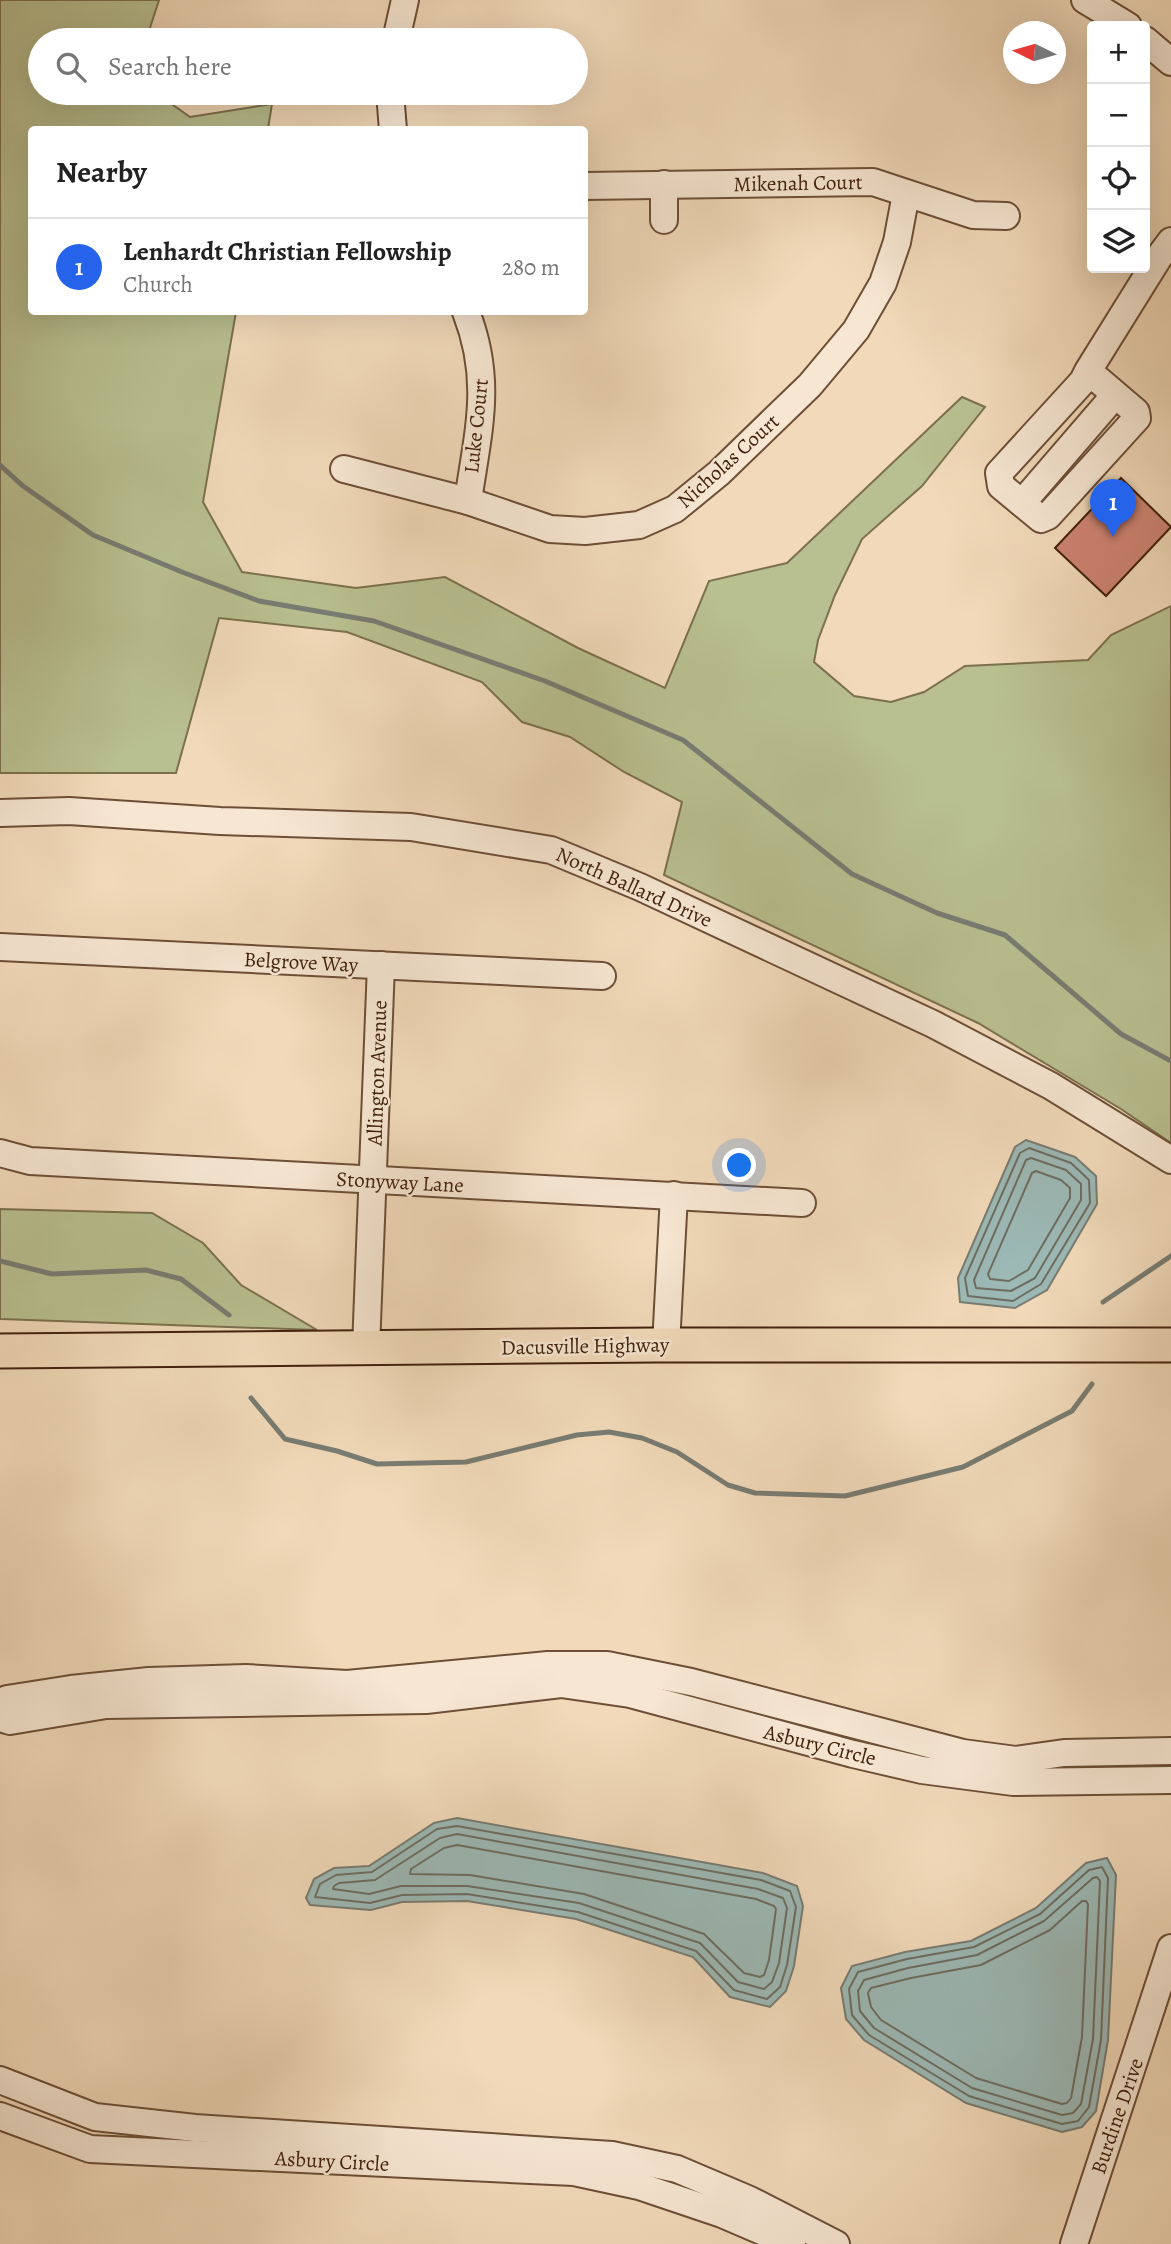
<!DOCTYPE html>
<meta charset="utf-8">
<style>
:root{--surface:#fff;--page:#f6f6f6;--text:#222;--muted:#767676;--line:#e0e0e0;--accent:#2563eb}
body{margin:0;font-family:Alegreya,serif;background:var(--page);color:var(--text)}
.controls{position:absolute;right:21px;top:21px;display:grid;overflow:hidden;border-radius:7px;box-shadow:0 7px 28px #0002}
.controls button{width:63px;height:63px;display:grid;place-items:center;padding:0;border:0;border-bottom:2px solid var(--line);background:var(--surface);color:var(--text);font:35px sans-serif}
.compass{position:absolute;left:1003px;top:21px;width:63px;height:63px;border-radius:50%;background:var(--surface);box-shadow:0 7px 28px #0002;rotate:275deg}
.you{position:absolute;left:740px;top:1166px;width:24px;height:24px;margin:-18px;border:5px solid #fff;border-radius:50%;background:#1a73e8;box-shadow:0 0 0 10px #1a73e833}
.badge{display:grid;place-items:center;width:46px;height:46px;border-radius:50%;background:var(--accent);color:#fff;font-size:23px;font-weight:700}
.pin{position:absolute;translate:-50% -58px;filter:drop-shadow(0 2px 4px #0008)}
.pin::after{content:'';position:absolute;top:37px;width:24px;height:21px;background:inherit;clip-path:polygon(0 0,100% 0,50% 100%)}
.list{margin:0;padding:0;list-style:none}
h2{display:flex;justify-content:space-between;align-items:center;height:91px;margin:0;padding:0 28px;font-size:30px}
h2 small{font-size:23px;font-weight:400;color:var(--muted)}
.list li{display:grid;grid-template-columns:46px 1fr auto;gap:21px;align-items:center;box-sizing:border-box;height:98px;padding:0 28px;border-top:2px solid var(--line)}
.list b{display:block;font-size:26px;white-space:nowrap}
.list p{margin:0;font-size:23px;white-space:nowrap;color:var(--muted)}
.list em{font-size:23px;font-style:normal;color:var(--muted)}
.icon{flex:none;width:38px;height:38px;fill:none;stroke:currentColor;stroke-width:2;stroke-linecap:round;stroke-linejoin:round}
.map{position:relative;flex:none;width:1171px;height:2244px;overflow:hidden}
.search{position:absolute;background:var(--surface);box-shadow:0 7px 28px #0002;left:28px;top:28px;width:560px;height:77px;display:flex;align-items:center;gap:18px;box-sizing:border-box;padding:0 24px;border-radius:38px;color:var(--muted);font-size:26px}
.panel{position:absolute;background:var(--surface);box-shadow:0 7px 28px #0002;left:28px;top:126px;width:560px;height:189px;border-radius:7px}
.map>svg:first-child{display:block}
.green{fill:#b8bf90;stroke:#7c704e;stroke-width:2}
.water{fill:#9cb9b6;stroke:#787c72;stroke-width:2}
.lines{fill:none;stroke-linecap:round;stroke-linejoin:round}
.shore{stroke:#6e6d61;stroke-width:2}
.stream{stroke:#787c72;stroke-width:5}
.building{fill:#cd8372;stroke:#41210c;stroke-width:2}
.minor-casing{stroke:#6d4f37;stroke-width:30}
.major-casing{stroke:#41210c;stroke-width:37}
.minor{stroke:#f6e6d2;stroke-width:26}
.major{stroke:#f1d9b9;stroke-width:33}
.labels{text-anchor:middle;dominant-baseline:central;stroke-width:5;stroke-linejoin:round;paint-order:stroke}
.street-label{font-size:21px;fill:#41210c;stroke:#f6e6d2}
</style>
<div class="map">
<svg width="1171" height="2244" viewBox="0 0 1171 2244">
<rect width="100%" height="100%" fill="#f1d9b9"/>
<filter id="stains"><feTurbulence type="fractalNoise" baseFrequency=".00286" numOctaves="4"/><feColorMatrix values="0 0 0 0 .2 0 0 0 0 .09 0 0 0 0 .02 0 0 0 .5 -.17"/></filter>
<radialGradient id="worn" r=".72"><stop offset=".6" stop-color="#630" stop-opacity="0"/><stop offset="1" stop-color="#630" stop-opacity=".3"/></radialGradient>
<g class="green">
<path d="M0,0H159L146,40H40V93H156L190,117L272,104L268,129L32,130V312H236L203,502L242,572L356,588L445,577L578,648L665,688L709,581L787,563L962,397L985,407L922,486L862,539L835,595L818,640L814,662L854,696L891,702L924,692L965,666L1088,660L1111,635L1171,606V1143L1121,1109L978,1023L664,875L682,802L624,772L570,737L522,722L482,682L347,632L219,618L176,773H0Z"/>
<path d="M0,1209L152,1213L203,1243L241,1285L317,1330L0,1319Z"/>
</g>
<g class="water">
<path d="M1026,1140L1075,1157L1096,1176L1097,1204L1047,1290L1015,1308L960,1302L958,1278L1015,1147Z"/>
<path d="M457,1818L763,1873L797,1886L803,1906L794,1966L786,1991L770,2007L730,1997L693,1957L576,1919L467,1901L402,1902L371,1910L310,1905L306,1898L314,1879L334,1868L369,1866L434,1823Z"/>
<path d="M1107,1858L1116,1875L1108,2040L1096,2111L1082,2127L1062,2132L966,2103L864,2040L846,2019L841,1988L852,1966L905,1952L971,1941L1036,1908L1086,1863Z"/>
</g>
<g class="lines">
<g class="shore">
<path d="M1029,1148L1071,1163L1089,1180L1090,1203L1041,1284L1013,1301L968,1296L965,1278L1020,1153Z"/>
<path d="M1031,1158L1066,1170L1081,1184V1200L1035,1278L1011,1291L976,1288L974,1280L1026,1160Z"/>
<path d="M1036,1171L1061,1180L1070,1188V1198L1028,1270L1009,1281L990,1279L988,1274L1032,1173Z"/>
<path d="M457,1826L761,1880L790,1891L796,1907L787,1965L780,1987L767,1999L734,1990L696,1951L578,1912L467,1894L402,1895L370,1903L315,1897L320,1884L336,1875L372,1872L437,1829Z"/>
<path d="M457,1834L758,1889L783,1898L787,1908L779,1963L772,1982L764,1989L738,1982L700,1943L579,1903L467,1886H401L369,1894L333,1889L334,1886L339,1883L375,1880L440,1838Z"/>
<path d="M457,1845L756,1899L774,1906L776,1909L769,1960L764,1975L760,1977L744,1973L704,1934L584,1894L470,1875L410,1874L411,1869L444,1848Z"/>
<path d="M1102,1867L1108,1878L1101,2040L1089,2107L1078,2121L1062,2124L969,2096L869,2035L852,2015L849,1989L858,1972L907,1959L974,1947L1040,1914L1089,1870Z"/>
<path d="M1097,1877L1100,1881L1093,2039L1081,2104L1073,2113L1062,2115L972,2088L874,2028L860,2011L858,1991L864,1980L908,1968L977,1955L1044,1921L1093,1878Z"/>
<path d="M1082,1901H1086L1088,1904L1082,2037L1071,2098L1067,2103L1062,2104L976,2078L881,2020L871,2007L868,1993L871,1988L911,1978L981,1965L1050,1930Z"/>
</g>
<g class="stream">
<path d="M0,465L23,486L93,535L182,572L259,601L374,621L545,681L683,740L852,874L937,913L1005,935L1121,1034L1171,1061"/>
<path d="M0,1261L52,1274L146,1270L181,1279L229,1315"/>
<path d="M1103,1302L1171,1256"/>
<path d="M251,1398L285,1439L337,1451L377,1464L466,1462L577,1435L609,1432L642,1438L677,1452L728,1485L755,1493L845,1496L963,1467L1072,1411L1092,1384"/>
</g>
</g>
<path class="building" d="M1121,478L1171,527L1106,596L1055,548Z"/>
<g class="lines">
<defs>
<g id="minor">
<path d="M1085,0L1128,26"/>
<path d="M396,40L405,0"/>
<path d="M1145,40L1171,62"/>
<path d="M390,93L393,130"/>
<path d="M664,184V220"/>
<path d="M584,186L873,182L973,215L1006,216"/>
<path d="M466,312C493,381 478,431 468,501"/>
<path d="M1088,371L1136,412L1137,418L1048,516L1041,519L1001,486L999,473L1083,381L1088,371L1159,257L1171,241"/>
<path d="M344,469L468,501L550,529L585,531L639,525L675,509L719,473L810,385L856,330L883,283L897,242L906,194"/>
<path d="M1022,503L1115,395"/>
<path d="M0,813L69,811L220,821L411,827L551,850L640,887L933,1024L1051,1086L1171,1160"/>
<path d="M0,947L602,976"/>
<path d="M0,1153L30,1161L802,1203"/>
<path d="M666,1345L674,1195"/>
<path d="M366,1348L381,965"/>
<path d="M0,1705L7,1699L71,1689L149,1681L246,1678L347,1684L548,1665H607L691,1682L963,1753L1016,1760L1064,1753L1171,1751"/>
<path d="M0,1718L10,1721L106,1705L426,1700L561,1684L630,1694L853,1754L922,1770L1013,1782L1171,1780"/>
<path d="M0,2080L95,2117L195,2128L612,2155L677,2169L750,2200L836,2244"/>
<path d="M0,2116L90,2149L574,2172L639,2186L722,2214L792,2244"/>
<path d="M1074,2244L1171,1948"/>
</g>
<path id="major" d="M0,1351L655,1345H1171"/>
</defs>
<use href="#minor" class="minor-casing"/>
<use href="#major" class="major-casing"/>
<use href="#minor" class="minor"/>
<use href="#major" class="major"/>
</g>
<g class="labels">
<g class="street-label">
<text transform="translate(798 183) rotate(-1)">Mikenah Court</text>
<text transform="translate(476 426) rotate(-84)">Luke Court</text>
<text transform="translate(728 461) rotate(-42)">Nicholas Court</text>
<text transform="translate(634 887) rotate(24)">North Ballard Drive</text>
<text transform="translate(301 962) rotate(3)">Belgrove Way</text>
<text transform="translate(377 1073) rotate(-88)">Allington Avenue</text>
<text transform="translate(400 1182) rotate(3)">Stonyway Lane</text>
<text transform="translate(585 1346) rotate(-1)">Dacusville Highway</text>
<text transform="translate(820 1745) rotate(14)">Asbury Circle</text>
<text transform="translate(1117 2116) rotate(-71)">Burdine Drive</text>
<text transform="translate(332 2161) rotate(3)">Asbury Circle</text>
</g>
</g>
<rect width="100%" height="100%" filter="url(#stains)"/>
<rect width="100%" height="100%" fill="url(#worn)"/>
</svg>
<div class="controls">
<button>+</button>
<button>−</button>
<button><svg class="icon" aria-label="locate" viewBox="0 0 24 24"><circle cx="12" cy="12" r="6"/><path d="M12 2v4M12 18v4M2 12h4M18 12h4"/></svg></button>
<button><svg class="icon" aria-label="layers" viewBox="0 0 24 24"><path d="M12 4l9 5-9 5-9-5zM3 14l9 5 9-5"/></svg></button>
</div>
<svg class="compass" viewBox="-18 -18 36 36"><path d="M0-13l5 13h-10z" fill="#e53935"/><path d="M0 13l5-13h-10z" fill="#767676"/></svg>
<div class="you"></div>
<div class="pin badge" style="left:1113px;top:537px">1</div>
<div class="search"><svg class="icon" aria-label="search" viewBox="0 0 24 24"><circle cx="10" cy="10" r="6"/><path d="M15 15l6 6"/></svg>Search here</div>
<section class="panel">
<h2>Nearby<small></small></h2>
<ul class="list">
<li><span class="badge">1</span><div><b>Lenhardt Christian Fellowship</b><p>Church</p></div><em>280 m</em></li>
</ul>
</section>
</div>
